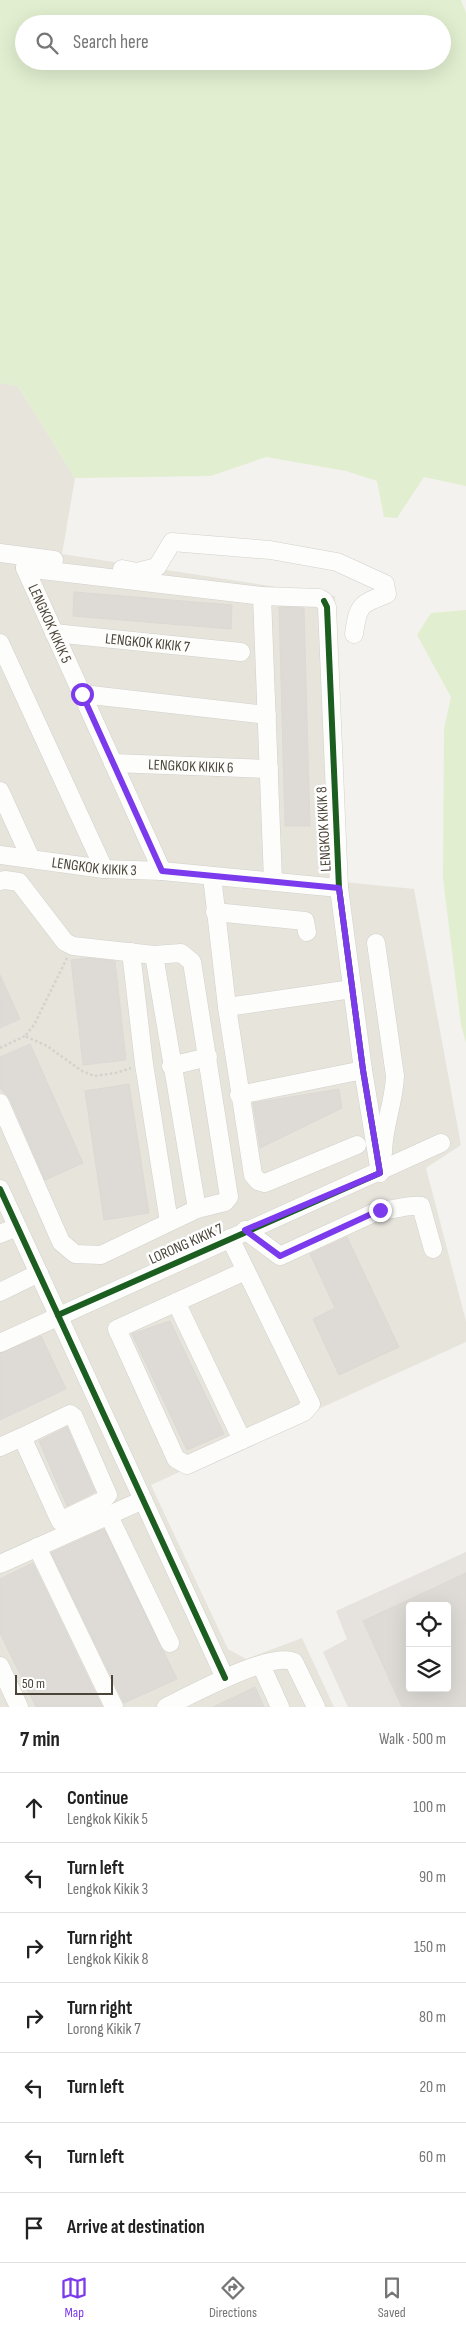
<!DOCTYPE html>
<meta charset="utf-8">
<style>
:root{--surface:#fff;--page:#f2f2f2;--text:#222;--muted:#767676;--line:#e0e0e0;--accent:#7c3aed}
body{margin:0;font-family:"Sofia Sans Condensed",sans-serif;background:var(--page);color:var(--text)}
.controls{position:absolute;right:15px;bottom:15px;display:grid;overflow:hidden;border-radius:5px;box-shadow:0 5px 20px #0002}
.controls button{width:45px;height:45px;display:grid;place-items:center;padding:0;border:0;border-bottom:1px solid var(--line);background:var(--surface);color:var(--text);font:25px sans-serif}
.scale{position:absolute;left:15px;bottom:12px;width:98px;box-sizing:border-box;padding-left:5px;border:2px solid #4b4439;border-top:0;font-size:14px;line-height:18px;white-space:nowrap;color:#4b4439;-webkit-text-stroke:4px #fff;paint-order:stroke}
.stop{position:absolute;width:15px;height:15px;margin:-11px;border:4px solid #7c3aed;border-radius:50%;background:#fff}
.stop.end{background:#7c3aed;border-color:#fff;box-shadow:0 1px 5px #0008}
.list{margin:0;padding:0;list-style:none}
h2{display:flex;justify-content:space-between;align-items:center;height:65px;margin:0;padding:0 20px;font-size:21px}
h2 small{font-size:16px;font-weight:400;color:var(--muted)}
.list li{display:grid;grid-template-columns:32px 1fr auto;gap:15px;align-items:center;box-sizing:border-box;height:70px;padding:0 20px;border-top:1px solid var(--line)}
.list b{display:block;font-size:19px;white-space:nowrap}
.list p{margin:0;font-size:16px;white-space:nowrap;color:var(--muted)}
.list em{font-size:16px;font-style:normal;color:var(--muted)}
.icon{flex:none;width:28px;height:28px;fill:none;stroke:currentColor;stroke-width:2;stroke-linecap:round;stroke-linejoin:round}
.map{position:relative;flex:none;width:466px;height:1707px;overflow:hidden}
.search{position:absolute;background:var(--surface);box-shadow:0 5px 20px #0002;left:15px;right:15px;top:15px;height:55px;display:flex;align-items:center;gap:12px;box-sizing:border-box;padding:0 18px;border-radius:28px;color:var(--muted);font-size:19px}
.sheet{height:555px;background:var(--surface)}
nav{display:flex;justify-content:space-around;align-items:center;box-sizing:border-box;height:70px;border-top:1px solid var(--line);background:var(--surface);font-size:14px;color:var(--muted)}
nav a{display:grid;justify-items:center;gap:2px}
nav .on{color:var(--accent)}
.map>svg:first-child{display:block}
.residential{fill:#e7e4dc}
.industrial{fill:#e6e2de;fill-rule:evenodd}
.green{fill:#e1eecf;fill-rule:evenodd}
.building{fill:#dedbd6;stroke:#dcd9d4;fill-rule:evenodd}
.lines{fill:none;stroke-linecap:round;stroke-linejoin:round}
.minor-casing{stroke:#d2d0cb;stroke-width:19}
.path{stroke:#d3d2cc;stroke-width:2.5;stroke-dasharray:2.5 2.5;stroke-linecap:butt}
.minor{stroke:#fdfdfc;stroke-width:18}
.cycleway-casing{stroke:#fff;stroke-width:9}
.cycleway{stroke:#1b5e20;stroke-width:6}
.route{stroke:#7c3aed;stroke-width:6}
.labels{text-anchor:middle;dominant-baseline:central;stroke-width:5;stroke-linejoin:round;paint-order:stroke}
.street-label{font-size:15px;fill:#4b4439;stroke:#fff}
</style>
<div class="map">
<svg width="466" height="1707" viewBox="0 0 466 1707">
<rect width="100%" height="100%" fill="#f4f2ee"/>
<path class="residential" d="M0,383L18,386L75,478L62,554L335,596L344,882L414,889L461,1145L426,1168L466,1321V1342L151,1485L228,1649L246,1659L302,1638L334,1707H0Z"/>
<path class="industrial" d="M466,1552V1707H348L323,1652L347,1639L336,1611ZM410,1606H447V1688H410Z"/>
<g class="green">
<path d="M0,0H461L466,13V486L424,477L397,518L384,517L377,481L346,471L266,457L211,476L75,478L18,386L0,383ZM24,24H442V61H24Z"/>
<path d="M466,610V1043L461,1025L443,878L444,729L451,697L417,635L431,613Z"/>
</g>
<g class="building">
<path d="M74,592L232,605L231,629L73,616Z"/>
<path d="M279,607L304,608L310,826H285Z"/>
<path d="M88,958L115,961L126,1060L83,1065L71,960Z"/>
<path d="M0,975L20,1019L0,1028Z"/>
<path d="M30,1044L83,1163L45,1180L10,1099L0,1088V1057Z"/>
<path d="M129,1084L149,1213L104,1220L85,1091Z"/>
<path d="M339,1089L342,1108L260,1148L253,1103Z"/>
<path d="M347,1237L399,1347L339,1375L313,1319L335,1308L310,1254Z"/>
<path d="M170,1321L224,1434L187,1450L132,1334Z"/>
<path d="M41,1336L66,1389L0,1420V1353Z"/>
<path d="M67,1427L95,1492L67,1506L39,1441Z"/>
<path d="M104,1529L177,1679L124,1703L51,1553Z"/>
<path d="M33,1563L102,1707H36L0,1633V1579Z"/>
<path d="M466,1573V1707H402L363,1621ZM410,1606H447V1688H410Z"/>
<path d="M255,1687L264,1707H213Z"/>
</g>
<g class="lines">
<defs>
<g id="minor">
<path d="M0,553L54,560"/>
<path d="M25,568L262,596L319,598L324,601L327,607L339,888L363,1070L380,1173"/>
<path id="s1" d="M25,568L162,871"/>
<path d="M122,569L137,572L157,567L172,542L270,550L337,562L385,584L387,594C360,604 358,605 354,634"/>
<path d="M262,596L273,881"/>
<path id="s2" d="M54,633L241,652"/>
<path d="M0,643L104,869"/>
<path d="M82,694L267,715"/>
<path id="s3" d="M113,763L269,769"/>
<path d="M0,791L31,859"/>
<path id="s4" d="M0,855L104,869L162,871L339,888"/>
<path d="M212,876L227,1007L253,1175L258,1181L265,1183L357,1145"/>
<path d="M0,881L5,880L19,882L65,942L73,946L154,955L181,953L192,962L229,1197L225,1202L197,1209L101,1255L75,1254L61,1242L0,1103"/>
<path d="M215,912L305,921L307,932"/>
<path d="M376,943L395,1076C394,1103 383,1127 383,1153"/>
<path d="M131,952L144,1064L169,1222"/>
<path d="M154,955L197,1209"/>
<path d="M227,1007L352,989"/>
<path d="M171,1066L208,1057"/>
<path d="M239,1095L363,1070"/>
<path d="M0,1189L225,1678"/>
<path d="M245,1230L280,1256L380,1210C394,1211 407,1204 421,1206L433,1249"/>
<path d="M0,1234L17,1227"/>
<path d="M230,1238L311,1404L304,1412L187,1465L176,1459L117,1329L245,1271"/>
<path d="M0,1292L39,1273"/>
<path d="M176,1302L242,1440"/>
<path d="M0,1343L441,1143"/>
<path d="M0,1447L22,1437L60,1521L102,1501L108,1495L74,1417L70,1414L22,1437"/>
<path d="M109,1516L170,1643"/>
<path d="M37,1547L114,1707"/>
<path d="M0,1564L143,1500"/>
<path d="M261,1665L280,1707"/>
<path d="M0,1666L19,1707"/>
<path d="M166,1707C189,1696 272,1650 294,1662L316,1707"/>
</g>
</defs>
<use href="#minor" class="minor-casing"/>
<g class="path">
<path d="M67,958L34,1025L25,1036L47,1046L82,1071L94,1076L116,1073L131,1068"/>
<path d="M0,1048L25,1036"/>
</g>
<use href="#minor" class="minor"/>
<defs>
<g id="cycleway">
<path d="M0,1189L225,1678"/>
<path d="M58,1315L380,1173L363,1070L339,888L327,607L324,601"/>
</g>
</defs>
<use href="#cycleway" class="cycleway-casing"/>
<use href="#cycleway" class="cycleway"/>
</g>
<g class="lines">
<path class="route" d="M82,694L162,871L339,888L363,1070L380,1173L245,1230L280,1256L380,1210"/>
</g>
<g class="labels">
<g class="street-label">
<text stroke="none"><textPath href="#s1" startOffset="61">LENGKOK KIKIK 5</textPath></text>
<text stroke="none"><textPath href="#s2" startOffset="94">LENGKOK KIKIK 7</textPath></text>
<text stroke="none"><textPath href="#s3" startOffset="78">LENGKOK KIKIK 6</textPath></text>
<text transform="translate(324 829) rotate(-93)">LENGKOK KIKIK 8</text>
<text stroke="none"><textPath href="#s4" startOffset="95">LENGKOK KIKIK 3</textPath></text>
<text transform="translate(186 1244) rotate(-24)">LORONG KIKIK 7</text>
</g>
</g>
</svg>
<div class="controls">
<button><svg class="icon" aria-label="locate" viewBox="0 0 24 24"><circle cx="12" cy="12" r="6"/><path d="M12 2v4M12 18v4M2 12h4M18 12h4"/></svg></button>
<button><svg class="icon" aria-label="layers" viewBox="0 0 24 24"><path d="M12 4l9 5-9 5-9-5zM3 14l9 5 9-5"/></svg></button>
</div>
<div class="scale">50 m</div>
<div class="stop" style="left:82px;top:694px"></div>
<div class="stop end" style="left:380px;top:1210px"></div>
<div class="search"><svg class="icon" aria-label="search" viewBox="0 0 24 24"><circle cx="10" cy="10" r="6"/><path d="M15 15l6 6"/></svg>Search here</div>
</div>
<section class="sheet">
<h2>7 min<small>Walk · 500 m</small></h2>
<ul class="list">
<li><svg class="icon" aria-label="ahead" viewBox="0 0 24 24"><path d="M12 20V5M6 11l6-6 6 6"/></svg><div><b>Continue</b><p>Lengkok Kikik 5</p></div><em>100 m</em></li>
<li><svg class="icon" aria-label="left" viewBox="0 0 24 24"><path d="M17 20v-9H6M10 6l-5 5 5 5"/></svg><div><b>Turn left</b><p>Lengkok Kikik 3</p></div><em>90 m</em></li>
<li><svg class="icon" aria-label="right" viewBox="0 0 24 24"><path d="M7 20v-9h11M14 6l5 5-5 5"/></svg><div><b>Turn right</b><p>Lengkok Kikik 8</p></div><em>150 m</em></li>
<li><svg class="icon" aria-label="right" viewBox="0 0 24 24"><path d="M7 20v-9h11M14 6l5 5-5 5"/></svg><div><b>Turn right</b><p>Lorong Kikik 7</p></div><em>80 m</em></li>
<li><svg class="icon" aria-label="left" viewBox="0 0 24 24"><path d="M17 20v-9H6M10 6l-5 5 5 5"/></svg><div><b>Turn left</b></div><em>20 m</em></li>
<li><svg class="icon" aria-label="left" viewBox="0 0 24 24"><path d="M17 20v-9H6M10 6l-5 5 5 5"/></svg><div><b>Turn left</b></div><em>60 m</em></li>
<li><svg class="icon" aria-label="arrive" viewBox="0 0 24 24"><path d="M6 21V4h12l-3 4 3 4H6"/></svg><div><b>Arrive at destination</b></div></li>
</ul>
</section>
<nav>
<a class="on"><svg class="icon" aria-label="map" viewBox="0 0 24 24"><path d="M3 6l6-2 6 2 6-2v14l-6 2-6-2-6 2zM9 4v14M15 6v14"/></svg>Map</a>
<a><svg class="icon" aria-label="directions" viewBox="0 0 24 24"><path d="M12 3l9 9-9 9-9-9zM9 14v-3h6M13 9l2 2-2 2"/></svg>Directions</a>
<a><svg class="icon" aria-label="saved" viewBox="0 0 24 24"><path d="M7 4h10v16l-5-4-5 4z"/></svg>Saved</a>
</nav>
